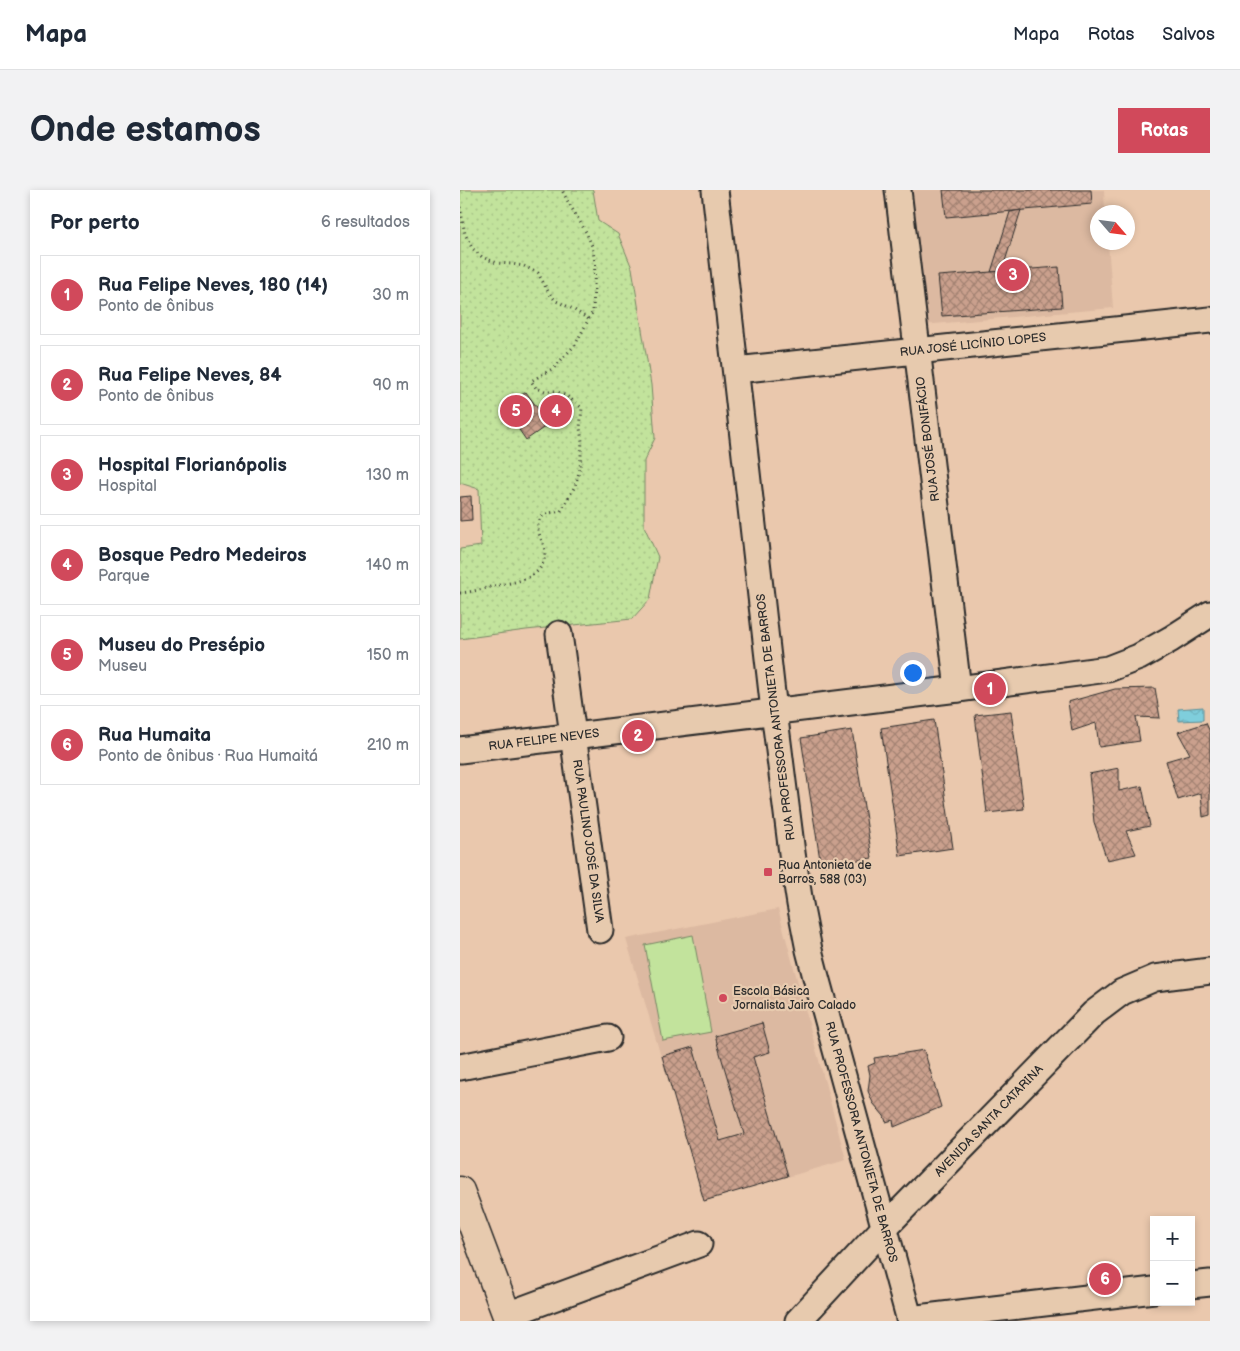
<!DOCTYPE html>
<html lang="pt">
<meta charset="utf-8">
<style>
:root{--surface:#fff;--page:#f2f2f3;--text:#1f2937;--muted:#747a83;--line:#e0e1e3;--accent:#d1495b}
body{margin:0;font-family:"Balsamiq Sans",sans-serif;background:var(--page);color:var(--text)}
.controls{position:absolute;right:15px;bottom:15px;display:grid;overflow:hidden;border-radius:0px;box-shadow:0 2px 8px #0003}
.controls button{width:45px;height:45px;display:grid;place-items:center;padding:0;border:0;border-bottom:1px solid var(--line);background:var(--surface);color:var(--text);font:25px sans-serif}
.compass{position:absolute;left:630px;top:15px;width:45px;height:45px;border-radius:50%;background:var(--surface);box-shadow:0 2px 8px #0003;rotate:118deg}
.you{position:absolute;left:452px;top:482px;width:18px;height:18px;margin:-12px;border:4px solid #fff;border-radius:50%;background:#1a73e8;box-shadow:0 0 0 8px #1a73e833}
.badge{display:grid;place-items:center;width:32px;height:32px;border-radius:50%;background:var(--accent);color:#fff;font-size:16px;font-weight:700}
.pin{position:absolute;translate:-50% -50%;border:2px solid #fff;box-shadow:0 1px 5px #0006}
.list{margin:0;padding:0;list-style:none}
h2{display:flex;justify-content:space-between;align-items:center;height:65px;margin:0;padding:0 20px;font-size:21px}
h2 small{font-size:16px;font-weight:400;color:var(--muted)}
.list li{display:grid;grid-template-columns:32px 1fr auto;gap:15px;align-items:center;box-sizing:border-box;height:80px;margin:0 10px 10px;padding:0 10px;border:1px solid var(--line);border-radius:0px}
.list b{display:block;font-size:19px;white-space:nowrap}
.list p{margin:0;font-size:16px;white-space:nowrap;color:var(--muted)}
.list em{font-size:16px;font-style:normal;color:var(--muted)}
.map{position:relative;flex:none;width:750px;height:1131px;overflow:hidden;border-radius:0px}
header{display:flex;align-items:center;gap:30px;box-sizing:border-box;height:70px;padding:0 25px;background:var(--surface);border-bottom:1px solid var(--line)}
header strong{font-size:24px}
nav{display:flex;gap:28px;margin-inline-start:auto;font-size:18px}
.intro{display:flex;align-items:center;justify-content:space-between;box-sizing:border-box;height:120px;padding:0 30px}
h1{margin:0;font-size:35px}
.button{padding:12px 22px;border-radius:0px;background:var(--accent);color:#fff;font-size:18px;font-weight:700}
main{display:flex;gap:30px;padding:0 30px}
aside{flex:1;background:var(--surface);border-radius:0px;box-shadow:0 2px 8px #0003}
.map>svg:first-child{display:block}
.built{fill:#dcb9a1}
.park{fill:url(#park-dots);stroke:#768764}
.pitch{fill:#c2e39c;stroke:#768764}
.water{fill:url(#water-waves);stroke:#5d8d95}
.building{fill:url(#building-cross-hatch);stroke:#2b2b2b}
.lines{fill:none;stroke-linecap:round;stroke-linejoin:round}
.minor-casing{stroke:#2b2b2b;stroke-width:29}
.major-casing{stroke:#2b2b2b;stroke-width:31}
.path{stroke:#2b2b2b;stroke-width:3;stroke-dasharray:1 4;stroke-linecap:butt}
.minor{stroke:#e7caae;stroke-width:25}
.major{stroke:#e7caae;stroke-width:28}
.poi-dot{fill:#d1495b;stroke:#e7caae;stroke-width:2}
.labels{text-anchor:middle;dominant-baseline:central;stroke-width:4.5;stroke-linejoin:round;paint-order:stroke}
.street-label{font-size:12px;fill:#2b2b2b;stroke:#e7caae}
.poi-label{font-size:12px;fill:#2b2b2b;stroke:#e7caae;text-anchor:start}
</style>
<header>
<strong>Mapa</strong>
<nav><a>Mapa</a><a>Rotas</a><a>Salvos</a></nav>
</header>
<div class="intro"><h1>Onde estamos</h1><a class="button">Rotas</a></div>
<main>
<aside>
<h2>Por perto<small>6 resultados</small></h2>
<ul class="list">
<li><span class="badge">1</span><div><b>Rua Felipe Neves, 180 (14)</b><p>Ponto de ônibus</p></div><em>30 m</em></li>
<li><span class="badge">2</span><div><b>Rua Felipe Neves, 84</b><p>Ponto de ônibus</p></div><em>90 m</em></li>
<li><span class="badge">3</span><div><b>Hospital Florianópolis</b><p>Hospital</p></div><em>130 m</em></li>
<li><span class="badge">4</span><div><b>Bosque Pedro Medeiros</b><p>Parque</p></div><em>140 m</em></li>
<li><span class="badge">5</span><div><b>Museu do Presépio</b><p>Museu</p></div><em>150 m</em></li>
<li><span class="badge">6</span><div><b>Rua Humaita</b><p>Ponto de ônibus · Rua Humaitá</p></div><em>210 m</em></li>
</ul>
</aside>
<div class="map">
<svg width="750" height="1131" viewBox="0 0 750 1131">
<defs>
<pattern id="park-dots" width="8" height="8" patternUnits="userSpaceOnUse" patternTransform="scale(1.25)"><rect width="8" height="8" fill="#c2e39c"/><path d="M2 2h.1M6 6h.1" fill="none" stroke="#a7c387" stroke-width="1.8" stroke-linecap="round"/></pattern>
<pattern id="water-waves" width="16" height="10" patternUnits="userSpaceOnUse" patternTransform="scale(1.25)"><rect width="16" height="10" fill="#7fcedc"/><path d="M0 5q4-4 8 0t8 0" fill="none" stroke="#6eb1bd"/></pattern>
<pattern id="building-cross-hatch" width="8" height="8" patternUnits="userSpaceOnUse" patternTransform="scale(1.25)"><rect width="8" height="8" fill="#caa08d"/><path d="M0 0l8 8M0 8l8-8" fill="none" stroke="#a48373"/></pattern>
</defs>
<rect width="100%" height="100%" fill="#eac8ad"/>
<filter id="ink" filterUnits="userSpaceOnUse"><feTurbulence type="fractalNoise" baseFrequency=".02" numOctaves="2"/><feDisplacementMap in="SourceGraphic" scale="10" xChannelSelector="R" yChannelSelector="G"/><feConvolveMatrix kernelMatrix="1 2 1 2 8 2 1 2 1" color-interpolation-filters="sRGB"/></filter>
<g filter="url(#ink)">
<g class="built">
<path d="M446,0H644L645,22H638V52L648,53L653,118L463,135Z"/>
<path d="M318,719L386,970L244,1011L166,749Z"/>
</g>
<path class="park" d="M0,0H133L138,31L158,44L172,78L191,195L195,248L184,271V336L198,367L190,409L172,429L66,440L0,449V359L21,356L19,299L0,293Z"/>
<path class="pitch" d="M233,745L251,842L203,851L185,755Z"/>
<path class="water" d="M743,517V530L719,531L718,519Z"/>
<g class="building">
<path d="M483,0H631L632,14L486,27Z"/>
<path d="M561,20L542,81L531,82L550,22Z"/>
<path d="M599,77L602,117L482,126L478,86Z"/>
<path d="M66,202L89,234L66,250L44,218Z"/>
<path d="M11,306L12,330L0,331V307Z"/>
<path d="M695,498L700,528L676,527L680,551L639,557L636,533L612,541L608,512L655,499Z"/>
<path d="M551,521L564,619L527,623L515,525Z"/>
<path d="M474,530L493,658L440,666L421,538Z"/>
<path d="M746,533L750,542V625L743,627L741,603L718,610L706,571L730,564L718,542Z"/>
<path d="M392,540L412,668L361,676L341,548Z"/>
<path d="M659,578V601L682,596L690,636L666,641L676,664L647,670L634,632L629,584Z"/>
<path d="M302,833L310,862L293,867L328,986L244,1011L202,866L233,857L260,951L284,944L255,846Z"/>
<path d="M464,860L481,917L434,937L433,930L426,932L424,926L413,913L408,901L410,885L408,876L415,873L414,868Z"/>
</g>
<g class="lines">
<defs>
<g id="minor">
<path d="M255,0L314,521L332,663L340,714L349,760L356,787L450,1131"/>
<path d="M438,0L498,499"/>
<path d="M276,180L750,130"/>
<path d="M99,444L140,740"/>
<path d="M0,560L498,499L648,479L679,467L711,449L750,424"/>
<path d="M0,877L148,848"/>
<path d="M731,1095L750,1093"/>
<path d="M47,1125L239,1054"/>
<path d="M449,1129L694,1100"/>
<path d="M338,1131L424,1038L634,823L662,802L695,788L750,781"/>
</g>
<path id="major" d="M0,1001L49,1131"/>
</defs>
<use href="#minor" class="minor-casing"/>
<use href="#major" class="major-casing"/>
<g class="path">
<path d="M0,17L5,44L12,58L22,67L37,73L52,74L64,76L78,83L89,103L96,111L113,119L128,129"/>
<path d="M0,403C12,402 23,399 34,396C54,392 84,390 85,363C85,351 73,341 80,329C85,322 93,323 101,321L115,296L120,279L122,251L120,238L122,218L107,206L95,201H85L76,198L71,191L94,178L103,168L115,155L133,121L135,72L132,56L126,42L107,10L102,0"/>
</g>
<use href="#minor" class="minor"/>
<use href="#major" class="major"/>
</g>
</g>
<g class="poi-dot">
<rect x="303" y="677" width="10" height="10" rx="2.5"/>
<circle cx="263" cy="808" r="5"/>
</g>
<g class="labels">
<g class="street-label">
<text transform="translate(513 155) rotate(-6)">RUA JOSÉ LICÍNIO LOPES</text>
<text transform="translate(468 249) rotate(-97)">RUA JOSÉ BONIFÁCIO</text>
<text transform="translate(316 527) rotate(-97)">RUA PROFESSORA ANTONIETA DE BARROS</text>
<text transform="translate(84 550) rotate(-7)">RUA FELIPE NEVES</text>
<text transform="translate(128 651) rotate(82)">RUA PAULINO JOSÉ DA SILVA</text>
<text transform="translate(529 931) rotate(-46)">AVENIDA SANTA CATARINA</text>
<text transform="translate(401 952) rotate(75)">RUA PROFESSORA ANTONIETA DE BARROS</text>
</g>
<g class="poi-label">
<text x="318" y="675">Rua Antonieta de<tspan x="318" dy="14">Barros, 588 (03)</tspan></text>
<text x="273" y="801">Escola Básica<tspan x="273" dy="14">Jornalista Jairo Calado</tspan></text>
</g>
</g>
</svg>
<div class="controls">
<button>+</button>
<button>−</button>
</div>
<svg class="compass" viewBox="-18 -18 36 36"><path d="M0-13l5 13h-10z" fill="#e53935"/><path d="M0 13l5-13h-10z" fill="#747a83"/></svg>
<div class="you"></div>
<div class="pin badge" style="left:530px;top:499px">1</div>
<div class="pin badge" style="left:178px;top:546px">2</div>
<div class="pin badge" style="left:553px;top:85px">3</div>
<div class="pin badge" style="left:96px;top:221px">4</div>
<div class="pin badge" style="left:56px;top:221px">5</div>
<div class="pin badge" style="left:645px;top:1089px">6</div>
</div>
</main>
